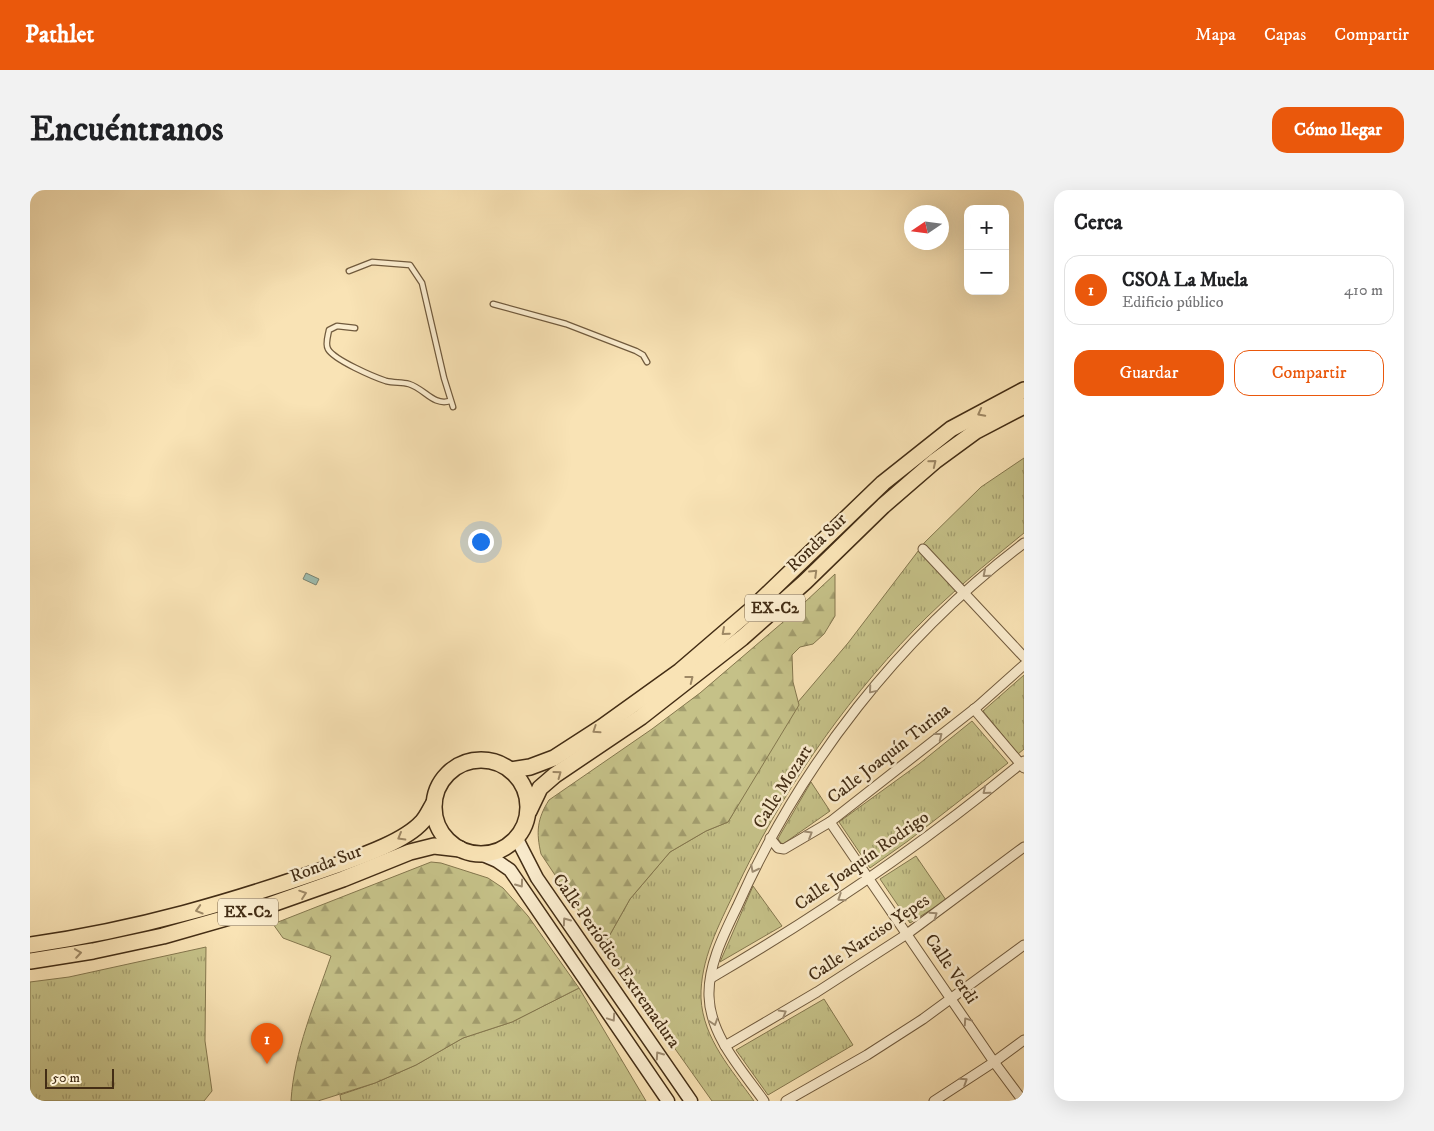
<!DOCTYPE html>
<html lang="es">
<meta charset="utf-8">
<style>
:root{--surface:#fff;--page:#f2f2f2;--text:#202124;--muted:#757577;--line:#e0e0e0;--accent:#ea580c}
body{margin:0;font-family:"IM FELL DW Pica",serif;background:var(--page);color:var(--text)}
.controls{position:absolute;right:15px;top:15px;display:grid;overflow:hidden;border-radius:10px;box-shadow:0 5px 20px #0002}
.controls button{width:45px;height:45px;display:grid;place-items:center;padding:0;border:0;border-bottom:1px solid var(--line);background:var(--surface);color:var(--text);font:25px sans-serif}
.compass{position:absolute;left:874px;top:15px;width:45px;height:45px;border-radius:50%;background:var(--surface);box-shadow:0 5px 20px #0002;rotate:257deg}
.scale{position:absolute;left:15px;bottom:12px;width:69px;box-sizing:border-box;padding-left:5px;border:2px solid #432d15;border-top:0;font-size:14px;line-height:18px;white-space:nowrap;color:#432d15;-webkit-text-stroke:4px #fbedcf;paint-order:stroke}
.you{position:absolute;left:450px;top:351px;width:18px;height:18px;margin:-12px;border:4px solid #fff;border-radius:50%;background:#1a73e8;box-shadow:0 0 0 8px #1a73e833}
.badge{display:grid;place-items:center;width:32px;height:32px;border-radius:50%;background:var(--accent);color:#fff;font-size:16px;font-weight:700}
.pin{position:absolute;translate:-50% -41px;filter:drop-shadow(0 1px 2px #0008)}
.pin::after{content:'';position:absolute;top:26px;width:18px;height:15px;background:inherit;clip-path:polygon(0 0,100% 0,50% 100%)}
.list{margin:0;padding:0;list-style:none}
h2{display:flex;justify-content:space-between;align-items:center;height:65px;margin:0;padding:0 20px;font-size:21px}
h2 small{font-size:16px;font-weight:400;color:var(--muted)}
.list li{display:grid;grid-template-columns:32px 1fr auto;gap:15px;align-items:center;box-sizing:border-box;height:70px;margin:0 10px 10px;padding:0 10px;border:1px solid var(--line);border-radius:15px}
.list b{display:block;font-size:19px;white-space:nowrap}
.list p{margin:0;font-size:16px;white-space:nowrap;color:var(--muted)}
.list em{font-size:16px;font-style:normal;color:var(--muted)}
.actions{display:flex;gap:10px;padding:15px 20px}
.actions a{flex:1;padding:11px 0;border:1px solid var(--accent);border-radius:15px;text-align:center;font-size:18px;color:var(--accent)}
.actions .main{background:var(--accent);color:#fff}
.map{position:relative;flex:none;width:994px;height:911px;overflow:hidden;border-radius:15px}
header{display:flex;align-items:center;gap:30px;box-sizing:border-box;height:70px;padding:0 25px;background:var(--accent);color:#fff}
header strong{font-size:24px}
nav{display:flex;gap:28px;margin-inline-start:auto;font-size:18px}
.intro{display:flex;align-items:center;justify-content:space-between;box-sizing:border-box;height:120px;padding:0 30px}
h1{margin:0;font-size:35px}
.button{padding:12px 22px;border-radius:15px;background:var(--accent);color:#fff;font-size:18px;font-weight:700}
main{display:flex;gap:30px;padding:0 30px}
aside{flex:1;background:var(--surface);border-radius:15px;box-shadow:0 5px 20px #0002}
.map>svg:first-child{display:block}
.grass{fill:url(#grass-tufts);stroke:#84774e}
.forest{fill:url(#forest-firs);stroke:#84774e}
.water{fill:url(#water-ripples);stroke:#7a8473}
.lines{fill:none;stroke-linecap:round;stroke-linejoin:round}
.lane-casing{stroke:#705a3d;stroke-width:7}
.street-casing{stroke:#705a3d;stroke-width:11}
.secondary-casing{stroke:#432d15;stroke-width:15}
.highway-casing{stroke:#432d15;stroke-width:18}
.lane{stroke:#fbedcf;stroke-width:4.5}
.street{stroke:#fbedcf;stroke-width:9}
.secondary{stroke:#fbedcf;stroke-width:12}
.highway{stroke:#f9e3b5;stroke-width:15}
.oneway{stroke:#9e8865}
.oneway2{stroke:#9f8d72}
.labels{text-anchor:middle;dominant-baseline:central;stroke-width:5;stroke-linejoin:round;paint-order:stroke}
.shield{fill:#fbedcf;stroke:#7a674d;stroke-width:1}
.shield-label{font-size:16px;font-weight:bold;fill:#432d15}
.street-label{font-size:18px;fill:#432d15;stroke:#fbedcf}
</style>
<header>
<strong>Pathlet</strong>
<nav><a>Mapa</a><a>Capas</a><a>Compartir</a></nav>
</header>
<div class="intro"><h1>Encuéntranos</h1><a class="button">Cómo llegar</a></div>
<main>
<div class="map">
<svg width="994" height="911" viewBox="0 0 994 911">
<defs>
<pattern id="grass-tufts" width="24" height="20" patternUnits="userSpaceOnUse" patternTransform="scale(1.25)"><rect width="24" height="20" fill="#c5c188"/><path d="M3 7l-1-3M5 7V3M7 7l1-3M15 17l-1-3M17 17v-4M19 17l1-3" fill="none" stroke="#a29d6e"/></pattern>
<pattern id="forest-firs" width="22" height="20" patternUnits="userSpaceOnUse" patternTransform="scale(1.25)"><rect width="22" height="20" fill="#c5c188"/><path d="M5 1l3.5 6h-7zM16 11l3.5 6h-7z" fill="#a29d6e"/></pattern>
<pattern id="water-ripples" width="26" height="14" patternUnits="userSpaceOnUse" patternTransform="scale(1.25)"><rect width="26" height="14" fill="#9ebeb1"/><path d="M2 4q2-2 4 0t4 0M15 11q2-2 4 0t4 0" fill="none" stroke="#829b8f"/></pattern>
</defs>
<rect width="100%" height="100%" fill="#f9e3b5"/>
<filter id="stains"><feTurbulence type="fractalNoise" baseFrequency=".004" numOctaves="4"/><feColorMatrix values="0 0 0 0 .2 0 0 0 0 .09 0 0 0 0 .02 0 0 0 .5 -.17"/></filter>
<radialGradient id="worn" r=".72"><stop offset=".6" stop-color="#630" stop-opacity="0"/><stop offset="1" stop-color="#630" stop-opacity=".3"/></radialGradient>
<g class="grass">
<path d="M994,268V343C956,374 918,405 884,440C810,517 750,605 705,701C689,735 670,770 671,808C673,849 702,880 724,911H682L573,757L600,709L640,662L676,641L698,632L768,512L818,453L895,352L951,297Z"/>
<path d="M994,485V559L988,564L953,521Z"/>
<path d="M942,531L978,573L878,651L840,678L809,632L889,574Z"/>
<path d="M781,592L800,621L753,654L751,653L748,649L750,645Z"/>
<path d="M886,666L916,710L880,733L850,689Z"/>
<path d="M723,696L752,736L690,772Z"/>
<path d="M176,757L175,851L182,901L174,911H0V792L39,787Z"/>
<path d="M549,798L616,911H311L310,905L345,893L386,875L433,848L482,832Z"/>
<path d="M794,809L823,855L738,905L706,860Z"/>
</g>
<g class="forest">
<path d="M805,384V426L794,444L783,454L770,457L762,465L763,492L769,515L698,632L676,641L640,662L600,709L573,757L511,664C506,642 507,629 519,610L622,539L670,503L759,427Z"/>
<path d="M401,672L411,673L458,688L473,698L498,726L549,798L482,832L433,848L386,875L345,893L288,911H261C264,861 285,813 301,766L253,748L243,734Z"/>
</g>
<path class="water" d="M276,383L289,389L286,395L273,389Z"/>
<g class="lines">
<defs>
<g id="lane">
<path d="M319,81L342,72L380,75L392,93L414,188L423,217"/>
<path d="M463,114L536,134L606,161L613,165L617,172"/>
<path d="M325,138L307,136L299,140C298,146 295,154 298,159C304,170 344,187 356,191C364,193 372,192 379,194C395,199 403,216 420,211"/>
</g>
<g id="street">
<path d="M893,359L994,467"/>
<path d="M944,519L994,578"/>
<path d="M800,632L964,872L993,911"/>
<path d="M740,648L748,658L754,659L800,632L948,516L994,475"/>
<path d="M681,788C791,724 896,652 994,571"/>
<path d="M695,856L787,802L877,744L994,657"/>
<path d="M734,911C712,880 680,846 679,806C678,775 694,744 707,717C770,575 870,447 994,353"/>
<path d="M756,911L837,865L893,829L994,755"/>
<path d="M904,911L964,872L994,850"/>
</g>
<g id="secondary">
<path d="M487,649L507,688L661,911"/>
<path d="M453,665L467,671L480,680L638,911"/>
</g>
<g id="highway">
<circle cx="451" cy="617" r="47"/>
<path d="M481,580L500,577L524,568L572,537L650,481L721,420L853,293L921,239L994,200"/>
<path d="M499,621L510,598L525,585L611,527L712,448L775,392L853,316L905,271L946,241L994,216"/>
<path d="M0,755C106,740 203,712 304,676C329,667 374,652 392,632C397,627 400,619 404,613"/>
<path d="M0,771L63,761L133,746L231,718L313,689L380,662L404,656L430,659"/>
</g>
</defs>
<use href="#lane" class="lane-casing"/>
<use href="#street" class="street-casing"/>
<use href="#secondary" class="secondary-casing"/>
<use href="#highway" class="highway-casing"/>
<use href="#lane" class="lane"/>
<use href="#street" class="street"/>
<use href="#secondary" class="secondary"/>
<use href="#highway" class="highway"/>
</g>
<defs><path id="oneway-chevron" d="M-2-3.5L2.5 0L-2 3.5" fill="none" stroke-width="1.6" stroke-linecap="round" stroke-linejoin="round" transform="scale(1.25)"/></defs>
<g class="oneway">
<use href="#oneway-chevron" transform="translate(951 223) rotate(152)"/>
<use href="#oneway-chevron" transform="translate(903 273) rotate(-39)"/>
<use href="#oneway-chevron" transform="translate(784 383) rotate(-44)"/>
<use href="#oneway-chevron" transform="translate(695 442) rotate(139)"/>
<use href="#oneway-chevron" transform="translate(660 489) rotate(-38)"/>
<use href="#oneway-chevron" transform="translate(566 540) rotate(146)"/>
<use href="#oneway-chevron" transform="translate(528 584) rotate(-36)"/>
<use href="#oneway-chevron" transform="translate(371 647) rotate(150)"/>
<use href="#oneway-chevron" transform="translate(273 704) rotate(-19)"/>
<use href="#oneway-chevron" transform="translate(169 720) rotate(164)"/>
<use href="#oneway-chevron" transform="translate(48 763) rotate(-9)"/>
</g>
<g class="oneway2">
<use href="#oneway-chevron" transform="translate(956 384) rotate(139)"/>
<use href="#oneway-chevron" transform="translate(842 500) rotate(130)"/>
<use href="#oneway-chevron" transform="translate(909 546) rotate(-38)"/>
<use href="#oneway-chevron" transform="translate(956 601) rotate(141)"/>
<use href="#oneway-chevron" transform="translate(779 644) rotate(-31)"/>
<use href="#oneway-chevron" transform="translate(724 679) rotate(117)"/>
<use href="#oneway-chevron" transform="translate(490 694) rotate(54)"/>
<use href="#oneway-chevron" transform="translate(811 708) rotate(147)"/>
<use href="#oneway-chevron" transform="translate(904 725) rotate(-35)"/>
<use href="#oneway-chevron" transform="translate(536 731) rotate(-125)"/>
<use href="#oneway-chevron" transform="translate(753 823) rotate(-31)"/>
<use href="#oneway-chevron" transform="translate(582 828) rotate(56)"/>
<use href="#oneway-chevron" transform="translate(937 831) rotate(-124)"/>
<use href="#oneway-chevron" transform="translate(684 832) rotate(72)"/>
<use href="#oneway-chevron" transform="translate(629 865) rotate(-125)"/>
<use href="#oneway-chevron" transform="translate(934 891) rotate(-33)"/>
</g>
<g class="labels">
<g class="shield">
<rect x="715" y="404.5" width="60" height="27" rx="4"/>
<rect x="188" y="708.5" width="60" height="27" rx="4"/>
</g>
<g class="shield-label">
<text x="745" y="418">EX-C2</text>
<text x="218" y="722">EX-C2</text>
</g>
<g class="street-label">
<text transform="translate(787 353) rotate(-44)">Ronda Sur</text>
<text transform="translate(859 564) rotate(-38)">Calle Joaquín Turina</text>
<text transform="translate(753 597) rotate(-58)">Calle Mozart</text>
<text transform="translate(832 671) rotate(-35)">Calle Joaquín Rodrigo</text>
<text transform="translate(296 674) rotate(-21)">Ronda Sur</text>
<text transform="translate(839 748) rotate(-34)">Calle Narciso Yepes</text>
<text transform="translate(586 771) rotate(55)">Calle Periódico Extremadura</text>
<text transform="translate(921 779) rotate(56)">Calle Verdi</text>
</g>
</g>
<rect width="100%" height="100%" filter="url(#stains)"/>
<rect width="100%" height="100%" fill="url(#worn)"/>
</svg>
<div class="controls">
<button>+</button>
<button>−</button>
</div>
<svg class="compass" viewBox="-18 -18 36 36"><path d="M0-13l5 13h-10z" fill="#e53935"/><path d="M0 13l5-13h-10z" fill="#757577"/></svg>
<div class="scale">50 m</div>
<div class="you"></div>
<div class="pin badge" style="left:237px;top:874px">1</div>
</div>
<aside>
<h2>Cerca<small></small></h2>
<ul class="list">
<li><span class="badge">1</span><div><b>CSOA La Muela</b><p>Edificio público</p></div><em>410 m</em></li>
</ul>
<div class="actions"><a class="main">Guardar</a><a>Compartir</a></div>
</aside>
</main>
